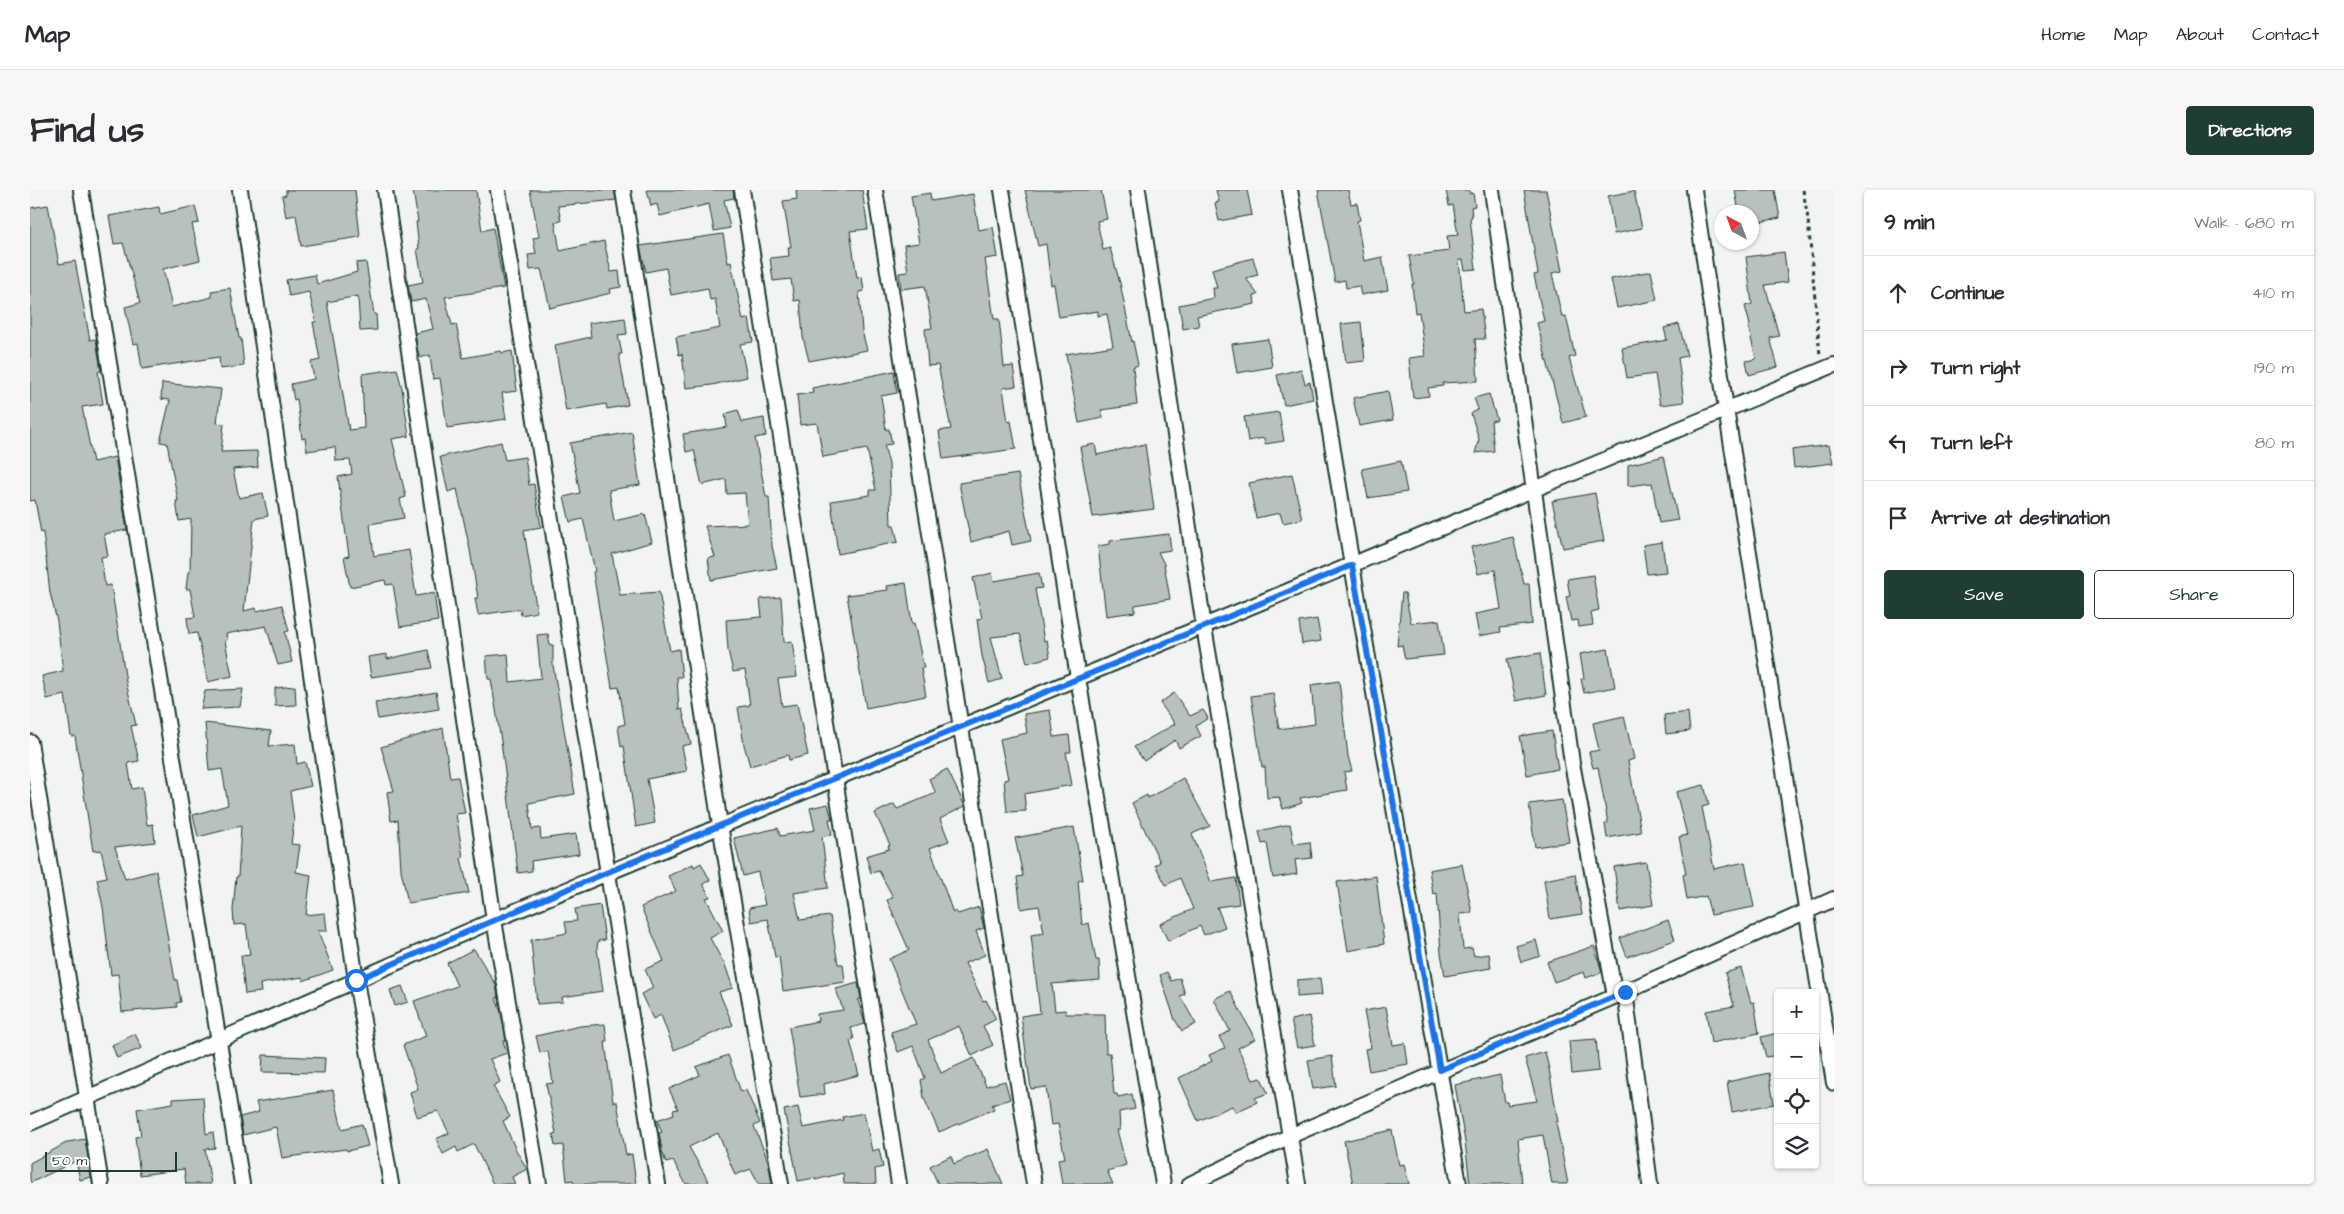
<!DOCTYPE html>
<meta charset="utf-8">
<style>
:root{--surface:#fff;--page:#f7f7f7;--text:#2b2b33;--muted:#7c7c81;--line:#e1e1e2;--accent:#1f3d34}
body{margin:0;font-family:"Architects Daughter",sans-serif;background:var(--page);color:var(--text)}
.controls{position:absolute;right:15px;bottom:15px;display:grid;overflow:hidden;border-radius:5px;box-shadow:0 1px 4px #0004}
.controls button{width:45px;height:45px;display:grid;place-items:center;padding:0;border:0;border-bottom:1px solid var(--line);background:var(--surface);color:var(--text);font:25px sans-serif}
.compass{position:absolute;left:1684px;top:15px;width:45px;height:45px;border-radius:50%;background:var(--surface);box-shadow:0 1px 4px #0004;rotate:319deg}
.scale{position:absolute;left:15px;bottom:12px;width:132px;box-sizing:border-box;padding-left:5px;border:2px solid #1f3d34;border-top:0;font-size:14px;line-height:18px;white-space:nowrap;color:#1f3d34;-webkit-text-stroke:4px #fff;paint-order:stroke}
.stop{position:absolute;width:15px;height:15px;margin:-11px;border:4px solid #1a73e8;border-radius:50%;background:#fff}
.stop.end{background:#1a73e8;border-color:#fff;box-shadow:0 1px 5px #0008}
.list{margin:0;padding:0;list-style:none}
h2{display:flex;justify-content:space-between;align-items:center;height:65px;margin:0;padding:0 20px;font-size:21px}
h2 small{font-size:16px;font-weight:400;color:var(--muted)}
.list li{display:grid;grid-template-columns:32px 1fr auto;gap:15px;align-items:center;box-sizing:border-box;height:75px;padding:0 20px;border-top:1px solid var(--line)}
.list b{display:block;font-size:19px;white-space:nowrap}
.list em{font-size:16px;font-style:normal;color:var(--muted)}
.actions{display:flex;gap:10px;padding:15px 20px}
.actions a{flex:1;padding:11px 0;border:1px solid var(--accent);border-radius:5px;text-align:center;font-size:18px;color:var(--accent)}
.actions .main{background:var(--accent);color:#fff}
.icon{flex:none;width:28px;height:28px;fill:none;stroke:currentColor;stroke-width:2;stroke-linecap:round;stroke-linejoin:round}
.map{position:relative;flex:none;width:1804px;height:994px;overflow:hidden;border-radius:5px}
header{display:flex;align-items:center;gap:30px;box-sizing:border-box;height:70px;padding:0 25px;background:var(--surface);border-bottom:1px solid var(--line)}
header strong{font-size:24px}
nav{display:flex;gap:28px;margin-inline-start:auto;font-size:18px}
.intro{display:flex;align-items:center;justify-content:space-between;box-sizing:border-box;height:120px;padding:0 30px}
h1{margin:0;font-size:35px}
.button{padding:12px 22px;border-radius:5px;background:var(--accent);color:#fff;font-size:18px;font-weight:700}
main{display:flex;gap:30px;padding:0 30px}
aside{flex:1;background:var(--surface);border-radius:5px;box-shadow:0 1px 4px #0004}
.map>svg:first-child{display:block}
.building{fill:#b7c1bd;stroke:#1f3d34}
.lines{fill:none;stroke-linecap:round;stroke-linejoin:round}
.minor-casing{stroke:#1f3d34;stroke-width:18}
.path{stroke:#1f3d34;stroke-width:3;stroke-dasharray:4 4;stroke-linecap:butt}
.minor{stroke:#fff;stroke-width:14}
.route{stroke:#1a73e8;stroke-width:6}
</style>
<header>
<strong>Map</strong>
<nav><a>Home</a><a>Map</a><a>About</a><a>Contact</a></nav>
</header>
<div class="intro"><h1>Find us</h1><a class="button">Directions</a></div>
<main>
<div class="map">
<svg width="1804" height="994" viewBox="0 0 1804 994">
<rect width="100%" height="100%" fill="#f2f3f3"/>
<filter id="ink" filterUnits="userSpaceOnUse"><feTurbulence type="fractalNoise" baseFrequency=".02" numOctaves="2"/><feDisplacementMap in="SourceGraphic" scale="10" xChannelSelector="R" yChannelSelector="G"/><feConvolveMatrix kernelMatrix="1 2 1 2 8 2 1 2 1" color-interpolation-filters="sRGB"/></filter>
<g filter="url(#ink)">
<g class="building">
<path d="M256,0H325L330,47L271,56L266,25L256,27L252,6L256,5Z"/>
<path d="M383,0H446L452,41L463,38L474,98L415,107L422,135L426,134L433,168L471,161L472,163L482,161L487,201L472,203L476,229L417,238L410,188L403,189L400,165L390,168L387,158L385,143L403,139L396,109L381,112L378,95L393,92L387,59L389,58L386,32H388Z"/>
<path d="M500,0H584L586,10L528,16L531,31L525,32L530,61L574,51L581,82L589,81L591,97L580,99L581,103L520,118L511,79L500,80L498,65L506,64L503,48L509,47Z"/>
<path d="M617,0H703L704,8L694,10L700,38L684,41L679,14L630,26L627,14L621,16Z"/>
<path d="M766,0H832L838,39L820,41L827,88L832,87L834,101L829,102L832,141L837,160L779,171L773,147L770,110L764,111L761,89L743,91L740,68L759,66L758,57H761L753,11L767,9Z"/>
<path d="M995,0H1071L1077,29L1067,31L1073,60L1080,58L1090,93L1102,152L1103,151L1108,175L1103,177L1107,215L1071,220L1073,228L1049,233L1036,164L1083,156L1077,124L1068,126V121L1029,127L1024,94L1021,95L1016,54L1008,56Z"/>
<path d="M1186,0H1217L1222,25L1189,31L1185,13L1189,12Z"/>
<path d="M1288,0H1318L1321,14L1327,13L1330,30L1327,31L1334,71L1352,67L1358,100L1331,105L1329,96L1316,98L1315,90L1305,92Z"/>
<path d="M1416,0H1439L1440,4L1443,3L1445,16L1441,17L1442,27L1440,28L1446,79L1435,80L1433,70H1429L1434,121L1451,119L1455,149H1445L1448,191L1413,193V196L1398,198L1399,206L1383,208L1379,168L1395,166L1389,122L1385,123L1382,94H1384L1379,66L1419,61L1417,46L1428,45L1423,15L1419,16Z"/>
<path d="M1494,0H1516L1532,81L1522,83L1532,127L1536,126L1545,166L1539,168L1556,227L1533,233L1507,133L1514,131L1504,85L1508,84Z"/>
<path d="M1705,0H1745L1750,28L1724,33L1722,22H1709Z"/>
<path d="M1604,1L1612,38L1584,44L1578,6Z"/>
<path d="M900,3L901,11L943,4L949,40L963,37L968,67L955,69L964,129H969L974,177L983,176L986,196L973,198L978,232L981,231L986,259L913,269L909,241L921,239L908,175L898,176L895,139L902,138L895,96L871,99L869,83L878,82L874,55L889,53L881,6Z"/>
<path d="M18,15L29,74L45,71L60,150L66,149L71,181L68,182L73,214L52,217L63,272L85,267L97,340L74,344L78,366L71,367L75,396L81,395L96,492L106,535L101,536L109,571L98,573L102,599L112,597L117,635L123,634L125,652L85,657L95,689L126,681L145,790H147L151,812L146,813L147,817L92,822L88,784L81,785L73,717L67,689L77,687L71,660L63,661L45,546H41L35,505L17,509L12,486L33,481L27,431L20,403L13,342L11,343L5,310L0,311V18Z"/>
<path d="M165,16L169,33L162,34L170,70L133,79L142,117L182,107L181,101L200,98L209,148H211L214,176L190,179L189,167L112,179L108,153L103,154L95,117L110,113L93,53L84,54L79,26L129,17L130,24Z"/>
<path d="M693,44L698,73L701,72L713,130L719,128L723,152L710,154L717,187L682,195L656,198L652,164L649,165L646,147L690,138L685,109L680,110L678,98L641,105L636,78L616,82L610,56Z"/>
<path d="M1754,62L1758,92L1735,95L1749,146L1740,148L1748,177L1719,185L1716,171L1726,169L1718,136L1720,135L1715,116L1722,114L1716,67Z"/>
<path d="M1223,68L1228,85L1216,88L1228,105L1224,106L1225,114L1167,126L1169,136L1153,139L1149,115L1184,108L1183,98H1187L1182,79Z"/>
<path d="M336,72L344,124H346L347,140L330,141L328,106L297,112L319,240L334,238L332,184L367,179L372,198L379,246L362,249L376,307L370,309L374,328L340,334L344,366L379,360L386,406L404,403L408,431L370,437L363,394L356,395L355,390L320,397L314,367L319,366L308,287L322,284L320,270L306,271L305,257L277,261L275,248L272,249L267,209L264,210L261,194L284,189L281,172L290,170L283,132H286L279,102L259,106L256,90L285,85L287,94L327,82L326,73Z"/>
<path d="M1621,81L1627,110L1587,118L1581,89Z"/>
<path d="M595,128L597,144L588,145L592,164H589L598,215L577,219L576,214L536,221L525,155L561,147L559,133Z"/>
<path d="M1331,132L1335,171L1316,173L1311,134Z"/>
<path d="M1649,134L1657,166L1648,168L1654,212L1630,215L1625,184L1597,188L1592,158L1637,150L1634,138Z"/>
<path d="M1238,149L1242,177L1207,183L1202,154Z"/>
<path d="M1271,179L1275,194L1280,192L1283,209L1254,215L1247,185Z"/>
<path d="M864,181L867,203L851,206L856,240L859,239L862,254L854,255L859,274L861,335H864L868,352L808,364L801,311L840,305V300H846L837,259L793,267L787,233L770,235L767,205L783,203L782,198Z"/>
<path d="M132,193L191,199L187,233L194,234L191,262L227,261L228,277L203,279L209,308L233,303L238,326L224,329L214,421L226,418L227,421L252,415L259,441L255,442L262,472L248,475L236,436L196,444L197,450L195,451L202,486L178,492L167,443L159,444L157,428L165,427L160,399H156L158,382H160L161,329L149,331L146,311H148L137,253L130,252L140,210L131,209Z"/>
<path d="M1358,201L1363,230L1329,236L1323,208Z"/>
<path d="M1459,204L1467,230L1461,231L1464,261L1445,263L1449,249L1441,224L1448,219L1444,208Z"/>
<path d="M708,220L712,232L734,228L736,246L725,248L736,307H739L742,356L747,378L681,390L678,368L685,367L675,336L718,334L715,303L697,304L696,289L672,295L664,260L656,262L653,244L697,237L695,224Z"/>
<path d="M1249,222L1254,251L1235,254L1234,248L1218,251L1214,227Z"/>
<path d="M602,242L610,295L579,300L584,331L615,324L622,352L582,364L590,405L629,402L640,461L649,459L652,487H647L649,520L652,519L661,554L652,556L657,581L617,589L625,633L606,637L594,556L591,557L588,536L595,534L589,497L582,498L563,382L565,381L553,329L540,332L534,307L550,303L540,253Z"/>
<path d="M471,252L475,270L495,267L499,295L504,294L511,337L494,340L507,422L491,425L490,419L448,425L445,408H448L440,360L427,299L418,302L410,267Z"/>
<path d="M1065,254L1067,265L1115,254L1124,319L1063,327L1050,257Z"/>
<path d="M1799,255L1803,273L1764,278L1762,260Z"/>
<path d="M1634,266L1648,330L1629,333L1622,293L1598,296V275Z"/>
<path d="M1371,271L1377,302L1338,308L1332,279Z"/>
<path d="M988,284L1001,351L982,355L979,341L941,352L929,293Z"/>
<path d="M1262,284L1272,329L1253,333L1250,323L1226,328L1219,293Z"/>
<path d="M1565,303L1574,351L1533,358L1522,311Z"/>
<path d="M1139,344L1141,360L1128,362L1134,374L1140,409L1105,415V422L1076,426L1068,356L1080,354V351Z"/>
<path d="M1483,347L1494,394H1499L1502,434L1470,438L1471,442L1449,446L1445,424L1471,419L1465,380L1448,384L1441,357Z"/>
<path d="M1632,352L1636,382L1617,384L1613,355Z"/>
<path d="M962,383L964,391L1009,383L1012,398L1005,399L1014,451L1017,450L1020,467L997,473L990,444L961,447L972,489L959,493L952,466L947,429L952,428L943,388Z"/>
<path d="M1563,385L1569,420L1561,422L1563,435L1549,437L1548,430L1541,431L1536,407L1540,406L1537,389Z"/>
<path d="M876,393L882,434L884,433L894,478H891L896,506L836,518L817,405L858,400L857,396Z"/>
<path d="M1372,403H1375L1381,433L1409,430L1414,465L1375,469L1372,455L1367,456Z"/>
<path d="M751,407L754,452L762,451L767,487L748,489L752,516L767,514L778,565L759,570L758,565L720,576L714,555L708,517L720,515L715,480L703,482L698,460L696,430L732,427L730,409Z"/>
<path d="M1287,429L1291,451L1272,454L1269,432Z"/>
<path d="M518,444L520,455H523V475L545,604L499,613L502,639L510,638L511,649L546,644L549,664L501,671L502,681L488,683L471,551L461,489H458L456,466L478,464L480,492L511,488L507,445Z"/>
<path d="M1578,459L1585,497L1554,503L1551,489L1554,488L1550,464Z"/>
<path d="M398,460L402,478L341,487L338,467L357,464V469Z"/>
<path d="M1510,463L1516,505L1486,511L1477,469Z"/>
<path d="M1309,491L1318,566L1322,581L1314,582L1317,600L1270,608L1272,613L1253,619L1249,607L1237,608L1235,577H1232L1221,506L1243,503L1249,539L1285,534L1281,495Z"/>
<path d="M265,496L266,515L245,516V498Z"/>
<path d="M213,499L210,517L171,519L175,501Z"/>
<path d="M406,502L409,519L348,529L345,513Z"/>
<path d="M1144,503L1160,526L1173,520L1178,528L1166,536L1171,546L1149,558L1145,550L1114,571L1104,557L1145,534L1130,513Z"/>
<path d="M1020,520L1024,547L1039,545L1041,562H1036L1042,595L994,604L996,621L977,622L974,590L978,589L970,549L997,543L994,524Z"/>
<path d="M1658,522L1660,541L1636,544L1634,525Z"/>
<path d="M1594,526L1604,569L1598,571L1611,642L1577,648L1575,634L1578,633L1568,577L1563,578L1559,562L1569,560L1563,533Z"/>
<path d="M175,533L241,541L239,556L265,554L267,574L275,572L281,596L260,601L264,631L261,654L270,655L266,682L281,685L276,725L295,723L297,741H288L303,780L273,791L272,787L230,794L231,802L215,804L211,766L220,765L216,734L204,735L203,720L206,687H208L211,636L168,647L163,625L198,615L192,579L179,581Z"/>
<path d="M413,538L420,588L428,587L435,623L426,624L433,667L431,668L439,703L378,713L371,680L368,630L361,631L357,602L364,601L351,557Z"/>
<path d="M1522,541L1528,579L1497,585L1490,546Z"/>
<path d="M917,579L935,616L910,629L919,651L900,658L923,723L926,721L928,724L949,717L954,738L946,741L955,765L935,773L953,811L956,810L966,829L953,836L963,855L942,866L929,836L898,850L911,883L944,868L956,896L975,891L980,909L962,915L964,919L909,942L894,908L891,890L895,888L883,856L868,862L861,842L886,834L859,769L879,760L857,710L863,707L849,681L841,683L836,666L859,659L858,656L860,655L845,623L864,614L867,619L906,603L899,589Z"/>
<path d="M1153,588L1180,636L1162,644L1181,692L1206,688L1209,714L1187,717L1195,737L1174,745L1170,736L1138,751L1130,734L1163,719L1150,688L1136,695L1125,675L1130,672L1102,613L1117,605L1118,608Z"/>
<path d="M1674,595L1679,615L1672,617L1684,679L1715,672L1724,717L1681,725L1676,706L1657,710L1653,684H1656L1649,647L1657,645L1646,602Z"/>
<path d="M1532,610L1539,652L1505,657L1499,614Z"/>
<path d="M798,614L802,629H799L802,644L792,647L798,698L764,703L770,730L800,726L808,774H813L815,792L753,801L749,766L745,767L738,729L721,732L719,718L735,715L728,682L713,686L704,648L748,638L750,646L785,640L780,618Z"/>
<path d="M1260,634L1264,654L1280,652L1282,668L1265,670L1267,684L1243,688L1237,653L1232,654L1229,641Z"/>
<path d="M1044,637L1053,690L1048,691L1052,735L1059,733L1066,770H1069L1070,790L1022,794L1025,821L1035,820L1036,824H1075L1076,863H1080L1084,904H1087L1088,907L1102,904L1105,919L1089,922L1090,940H1087L1096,975L1077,981L1083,994H1032L1028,969L1035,968L1028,934L1021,935L1016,897L1001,899L991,826L1010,823L1001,745L1014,743L1009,716L991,719L987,687L993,686L985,648Z"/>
<path d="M1616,672L1623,715L1590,721L1584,677Z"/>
<path d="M671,673L680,690L673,694L680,707L676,708L693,741L680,748L693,772H694L703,798L689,802L703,835L644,860L631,825L623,829L611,804L623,798L615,779L634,771L611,717L646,701L638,686L663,674L664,677Z"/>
<path d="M1432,674L1442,723L1430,724L1433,759L1442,758L1444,766L1459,764L1461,778L1415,786L1411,763L1407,703L1403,704L1399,680Z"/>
<path d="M1545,684L1552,724L1520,729L1514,690Z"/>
<path d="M1346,686L1354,754L1318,761L1307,692Z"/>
<path d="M570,715L575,750L568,751L567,758L573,801L532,807L533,812L507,814L501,750L537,743L535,732L547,731L545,719Z"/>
<path d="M1638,730L1645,750L1597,767L1590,748Z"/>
<path d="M1506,750L1510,766L1491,772L1486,756Z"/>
<path d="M1564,756L1572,782L1556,788L1554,782L1524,792L1517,772Z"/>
<path d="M444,759L466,795L468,807L466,809L471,822L476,850L473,851L477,863L460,869L470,892L463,896L480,927L473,931L486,960L497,979L482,987L485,994H463L444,954L428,962L426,957L413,964L406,949L419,943L408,921L387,927L380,902L388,899L373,855L396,846L384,811L427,796L417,773Z"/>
<path d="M1711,778L1721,813L1724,812L1729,843L1681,853L1676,821L1704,816L1695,783Z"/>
<path d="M1137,782L1141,791L1150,788L1155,804L1150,806L1166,834L1152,841L1145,830L1130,785Z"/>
<path d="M1290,788L1292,805L1267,807V790Z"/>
<path d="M828,793L831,809L828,810L835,834L821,838L824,849L820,851L829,885L794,894L795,904L770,907L759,837L788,831L787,824L813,820L806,799Z"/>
<path d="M372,796L378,812L365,816L360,800Z"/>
<path d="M1200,801L1225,849L1208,858L1223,890L1231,888L1238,903L1225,908L1227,912L1206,922L1202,916L1168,931L1149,888L1182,871L1179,865L1195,858L1189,847L1200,841L1184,809Z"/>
<path d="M1356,817L1363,855L1375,853L1378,874L1339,881L1335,859L1341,858L1334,821Z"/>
<path d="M1279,826L1285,855L1267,858L1261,830Z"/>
<path d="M575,834L577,852H575L583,912H587L596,965L602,964L606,994H544L543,990L537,991L533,955L525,956L523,944L526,943L516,894L523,893L518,861L510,863L506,846L550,836Z"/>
<path d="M1748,843V865L1736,867L1731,847Z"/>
<path d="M105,844L112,858L87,868L82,855Z"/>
<path d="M1566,849L1569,881L1542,884L1539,851Z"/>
<path d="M1515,862L1519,879L1528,932H1526L1538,994H1522L1513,945L1488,949L1492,994H1440L1435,952L1425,895L1470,885L1475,912H1477L1478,915L1507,911L1495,868Z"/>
<path d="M233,865L295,868L294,883L232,882Z"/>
<path d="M698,865L711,902L716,900L730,933L724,936L738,971L742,994H729L721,979L705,985L688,943L659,957L680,994H656L643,971L636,973L632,961L629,943L632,942L627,930L644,924L643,920L648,919L639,899L670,885L666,877Z"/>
<path d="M1302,866L1306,896L1283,899L1278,870Z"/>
<path d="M1739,883L1744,914L1702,922L1697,892Z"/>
<path d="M303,900L312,939L332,934L338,956L317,961L316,959L252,968L246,937L213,945L210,927L229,922L226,912Z"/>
<path d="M173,907L176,944L183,942L185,958L175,959L181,994H156L154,979L110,985L105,947L111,946L107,919L143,913V909Z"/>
<path d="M768,917L773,938L813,930L812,927L834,923L842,961L849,959L853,977L845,979L846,994H814L813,983L785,990V988L768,991L754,920Z"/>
<path d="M1362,940L1369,975L1374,974L1379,994H1323L1314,951Z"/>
<path d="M55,949L61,987L50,990L46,971L0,993V973L38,952Z"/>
<path d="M958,959L973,994H908L900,976L921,966L924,974Z"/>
</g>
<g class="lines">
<defs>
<g id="minor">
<path d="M51,0L212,994"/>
<path d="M210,0L326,790L361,994"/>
<path d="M355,0L464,730L509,994"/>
<path d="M468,0L628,994"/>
<path d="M593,0L690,635L751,994"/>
<path d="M712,0L869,994"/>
<path d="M845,0L1004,994"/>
<path d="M972,0L1048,488L1133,994"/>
<path d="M1108,0L1174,437L1268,994"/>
<path d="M1260,0L1322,375L1429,994"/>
<path d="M1462,0L1542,573L1585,806"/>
<path d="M1664,0L1696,219L1804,893"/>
<path d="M0,552L71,994"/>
<path d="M1595,802L1620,994"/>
<path d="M0,933L464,730L1804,175"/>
<path d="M1160,994L1260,946L1595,802L1804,709"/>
</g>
</defs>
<use href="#minor" class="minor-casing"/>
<path class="path" d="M1773,0L1778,29L1790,166"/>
<use href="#minor" class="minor"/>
</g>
</g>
<g class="lines" filter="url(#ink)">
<path class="route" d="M326,790C656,645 991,515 1322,375L1410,880L1595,802"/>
</g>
</svg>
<div class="controls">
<button>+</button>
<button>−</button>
<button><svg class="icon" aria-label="locate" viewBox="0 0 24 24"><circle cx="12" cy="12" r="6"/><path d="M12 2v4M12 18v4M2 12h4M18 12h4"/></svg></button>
<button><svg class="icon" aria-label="layers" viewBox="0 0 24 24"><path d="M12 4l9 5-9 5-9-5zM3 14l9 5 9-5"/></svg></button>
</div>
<svg class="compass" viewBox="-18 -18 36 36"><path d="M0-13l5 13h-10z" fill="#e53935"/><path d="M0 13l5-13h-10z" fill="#7c7c81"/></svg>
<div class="scale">50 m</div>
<div class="stop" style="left:326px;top:790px"></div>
<div class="stop end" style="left:1595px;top:802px"></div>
</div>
<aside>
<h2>9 min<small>Walk · 680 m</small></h2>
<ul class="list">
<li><svg class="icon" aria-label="ahead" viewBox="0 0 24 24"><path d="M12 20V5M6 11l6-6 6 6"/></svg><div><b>Continue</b></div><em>410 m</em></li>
<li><svg class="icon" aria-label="right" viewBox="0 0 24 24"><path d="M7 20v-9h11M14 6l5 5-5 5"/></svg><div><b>Turn right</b></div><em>190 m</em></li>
<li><svg class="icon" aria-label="left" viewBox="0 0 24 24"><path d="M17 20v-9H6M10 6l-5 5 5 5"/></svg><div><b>Turn left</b></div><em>80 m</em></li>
<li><svg class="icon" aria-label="arrive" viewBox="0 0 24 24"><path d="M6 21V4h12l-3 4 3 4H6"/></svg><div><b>Arrive at destination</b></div></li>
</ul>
<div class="actions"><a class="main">Save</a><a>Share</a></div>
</aside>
</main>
